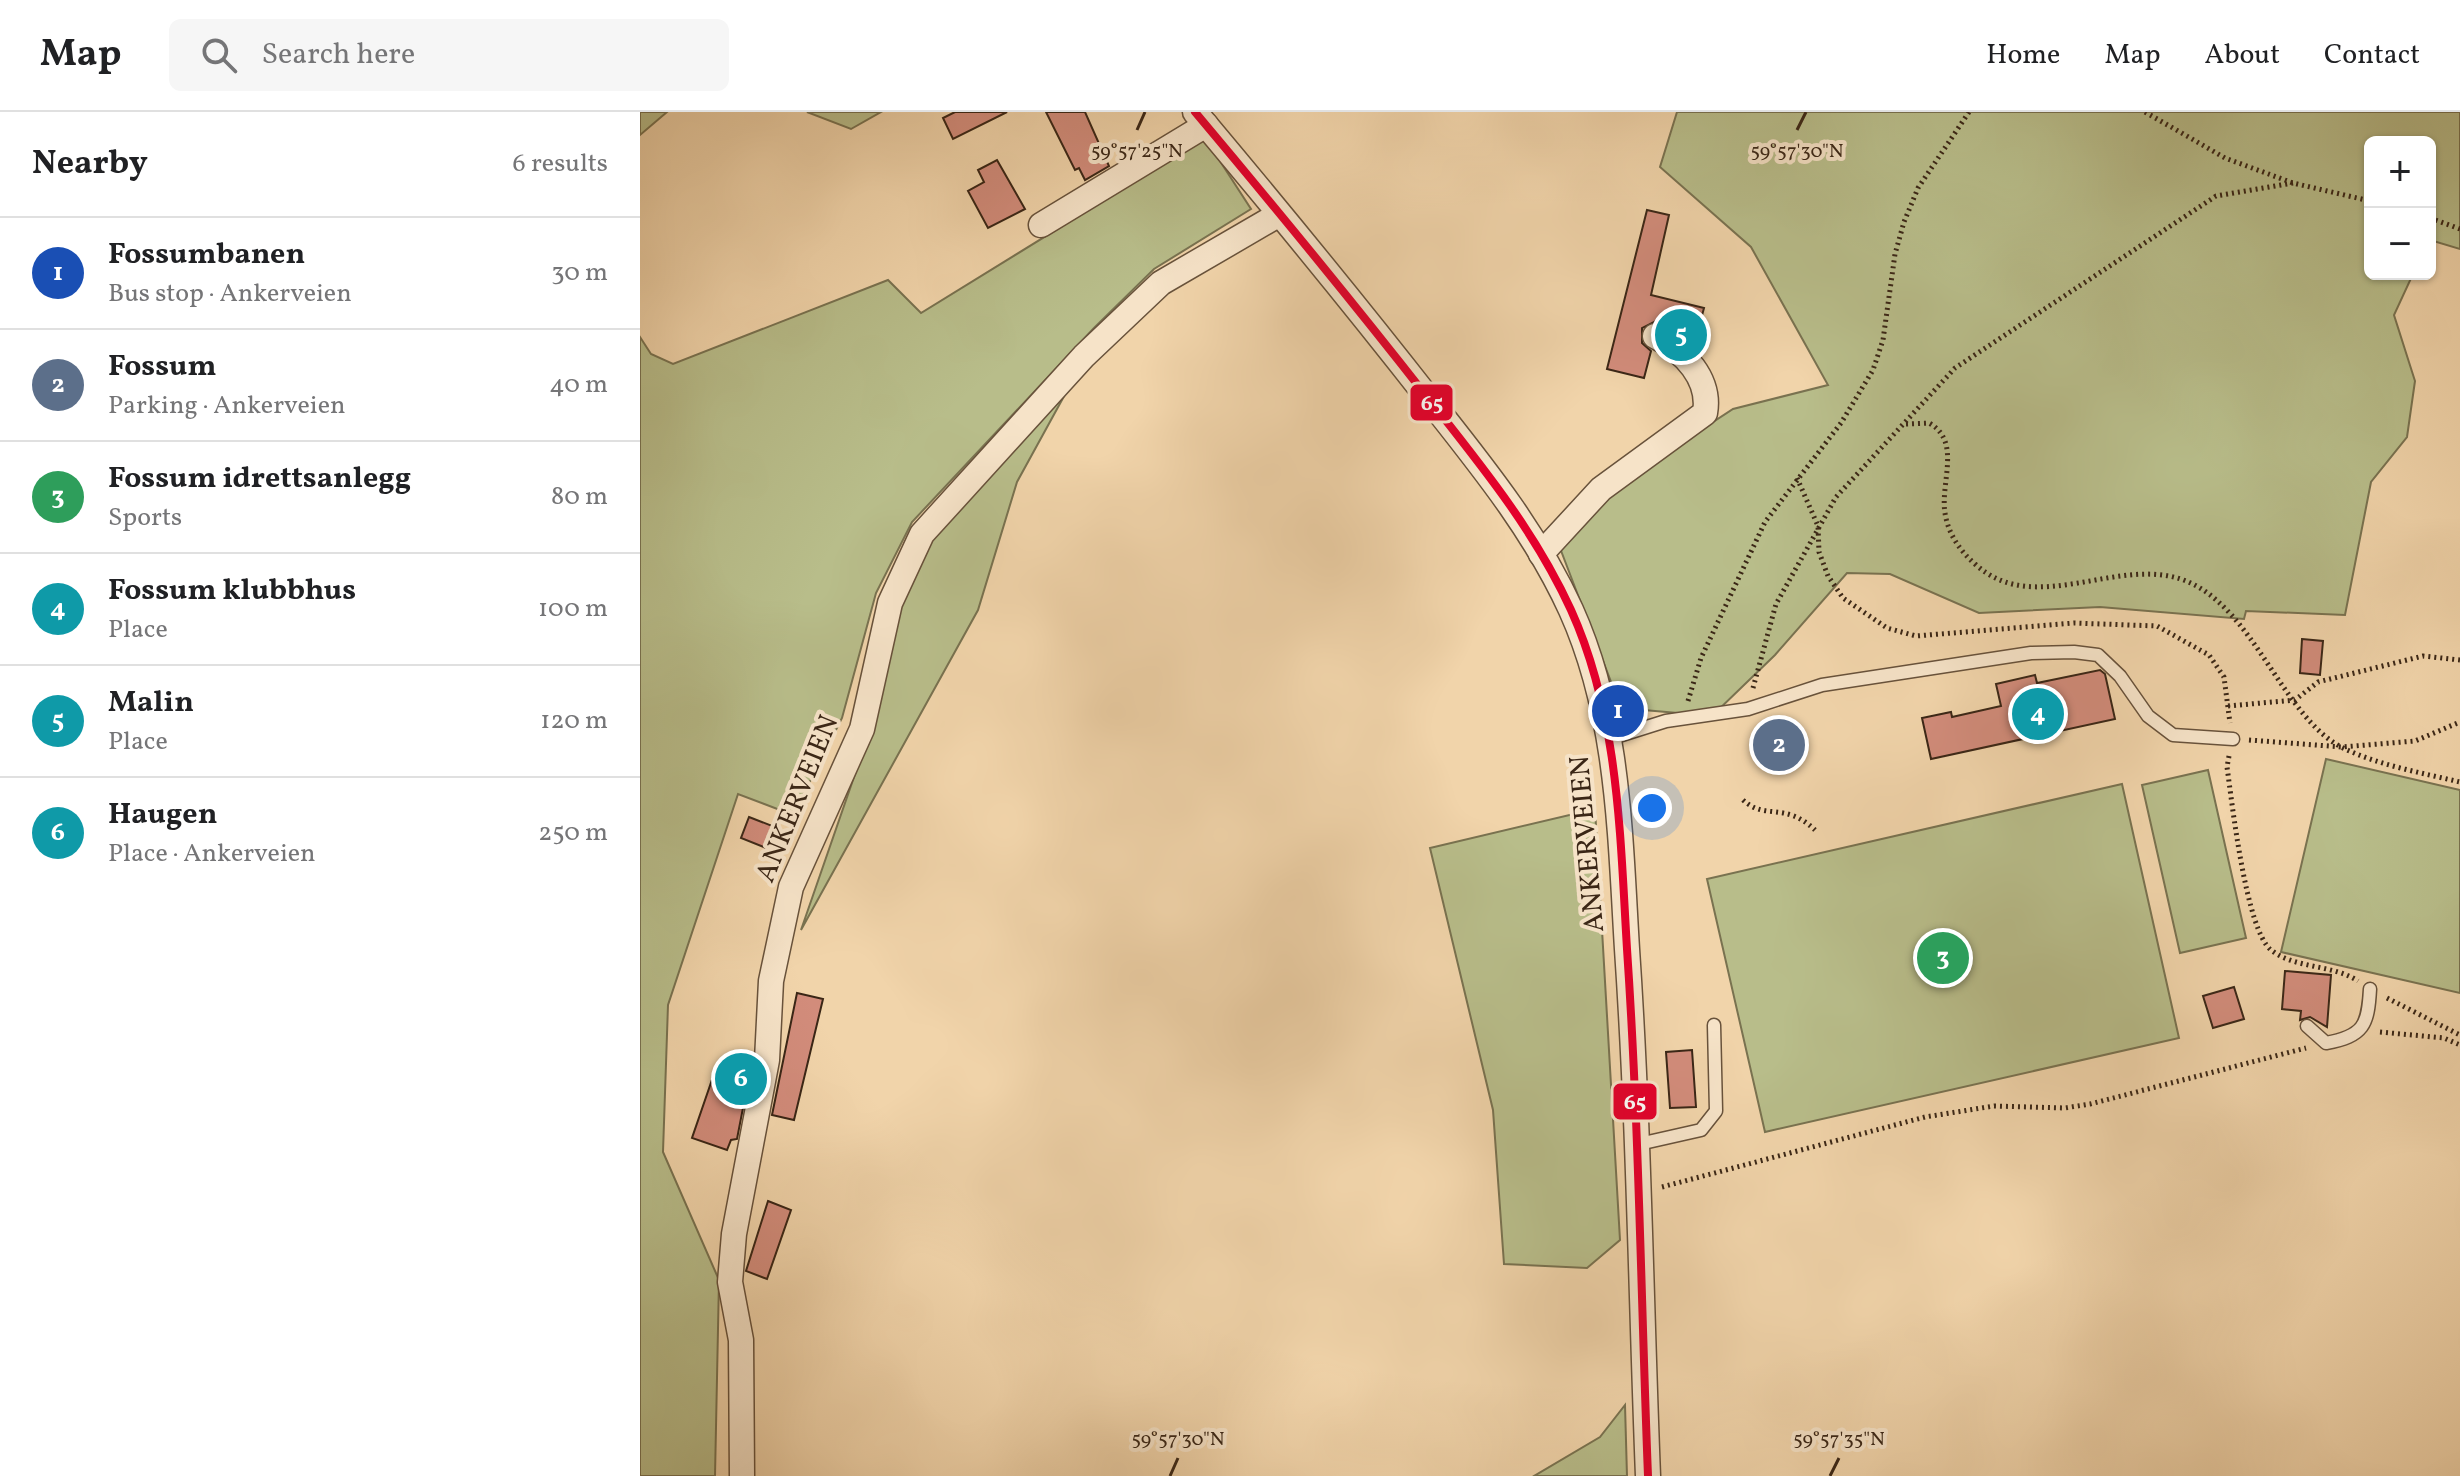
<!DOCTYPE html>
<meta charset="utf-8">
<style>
:root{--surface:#fff;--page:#f6f6f6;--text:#202124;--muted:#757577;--line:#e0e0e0;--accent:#7c3aed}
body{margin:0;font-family:Vollkorn,serif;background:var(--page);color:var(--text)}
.controls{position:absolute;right:24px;top:24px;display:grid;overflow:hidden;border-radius:12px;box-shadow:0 2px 6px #0004}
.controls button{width:72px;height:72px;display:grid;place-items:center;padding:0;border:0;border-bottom:2px solid var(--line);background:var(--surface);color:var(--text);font:40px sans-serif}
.you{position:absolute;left:1012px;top:696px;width:28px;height:28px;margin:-20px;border:6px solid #fff;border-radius:50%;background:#1a73e8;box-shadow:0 0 0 12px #1a73e833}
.badge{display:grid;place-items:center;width:52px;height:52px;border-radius:50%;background:var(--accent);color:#fff;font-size:26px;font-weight:700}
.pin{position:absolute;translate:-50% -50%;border:4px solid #fff;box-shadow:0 2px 8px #0006}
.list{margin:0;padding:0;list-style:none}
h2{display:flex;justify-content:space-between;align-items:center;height:104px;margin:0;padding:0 32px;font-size:34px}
h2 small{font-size:26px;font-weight:400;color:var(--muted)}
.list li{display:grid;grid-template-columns:52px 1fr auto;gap:24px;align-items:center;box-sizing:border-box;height:112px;padding:0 32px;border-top:2px solid var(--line)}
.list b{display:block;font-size:30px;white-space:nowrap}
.list p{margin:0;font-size:26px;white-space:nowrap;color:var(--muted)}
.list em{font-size:26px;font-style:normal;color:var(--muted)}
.icon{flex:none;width:44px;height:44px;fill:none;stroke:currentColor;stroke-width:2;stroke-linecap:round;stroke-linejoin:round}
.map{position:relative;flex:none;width:1820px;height:1364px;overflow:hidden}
header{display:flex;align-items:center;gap:48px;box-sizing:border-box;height:112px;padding:0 40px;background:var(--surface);border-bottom:2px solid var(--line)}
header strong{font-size:38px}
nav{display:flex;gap:44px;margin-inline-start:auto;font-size:28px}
.search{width:560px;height:72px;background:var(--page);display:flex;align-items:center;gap:20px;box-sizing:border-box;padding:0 28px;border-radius:12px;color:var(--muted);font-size:30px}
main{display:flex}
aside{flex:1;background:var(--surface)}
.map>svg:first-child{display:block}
.green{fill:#b8bd8a;stroke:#797250;stroke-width:2}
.building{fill:#d28c7b;stroke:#3a2616;stroke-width:2}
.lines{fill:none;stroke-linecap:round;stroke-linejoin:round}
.lane-casing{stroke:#68523b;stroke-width:15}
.street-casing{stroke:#68523b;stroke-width:27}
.path{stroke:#3a2616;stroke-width:5;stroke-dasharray:2 4;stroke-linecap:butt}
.lane{stroke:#f6e3c8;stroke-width:12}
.street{stroke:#f6e3c8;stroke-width:24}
.bus-1-casing{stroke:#f6e3c8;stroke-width:14}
.bus-1{stroke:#e4002b;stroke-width:8}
.ticks{fill:none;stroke:#3a2616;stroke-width:3}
.labels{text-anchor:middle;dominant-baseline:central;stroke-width:8;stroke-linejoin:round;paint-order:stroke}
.street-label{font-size:28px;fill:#3a2616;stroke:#f6e3c8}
.ticks-label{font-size:20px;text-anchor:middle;fill:#3a2616;stroke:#f6e3c8;stroke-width:8;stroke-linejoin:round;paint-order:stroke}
.line-badge{stroke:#f6e3c8;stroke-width:3}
.badge-label{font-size:22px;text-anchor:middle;font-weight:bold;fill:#fff}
</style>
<header>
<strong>Map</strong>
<div class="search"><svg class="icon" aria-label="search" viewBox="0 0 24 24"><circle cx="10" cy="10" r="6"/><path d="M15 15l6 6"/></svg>Search here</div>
<nav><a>Home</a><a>Map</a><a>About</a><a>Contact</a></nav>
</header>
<main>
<aside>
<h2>Nearby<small>6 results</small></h2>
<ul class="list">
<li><span class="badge" style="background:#1a4fb4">1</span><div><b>Fossumbanen</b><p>Bus stop · Ankerveien</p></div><em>30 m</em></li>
<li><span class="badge" style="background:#5c6f8a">2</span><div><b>Fossum</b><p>Parking · Ankerveien</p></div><em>40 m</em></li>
<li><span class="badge" style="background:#2e9e5b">3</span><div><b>Fossum idrettsanlegg</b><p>Sports</p></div><em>80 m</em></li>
<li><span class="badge" style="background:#0f9aa8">4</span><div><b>Fossum klubbhus</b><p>Place</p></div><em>100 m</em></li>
<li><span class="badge" style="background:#0f9aa8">5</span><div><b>Malin</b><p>Place</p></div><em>120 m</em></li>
<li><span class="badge" style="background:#0f9aa8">6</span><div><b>Haugen</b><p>Place · Ankerveien</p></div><em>250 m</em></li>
</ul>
</aside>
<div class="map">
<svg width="1820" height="1364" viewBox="0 0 1820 1364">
<rect width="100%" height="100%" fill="#f1d4aa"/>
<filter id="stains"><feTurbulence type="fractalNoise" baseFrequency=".0025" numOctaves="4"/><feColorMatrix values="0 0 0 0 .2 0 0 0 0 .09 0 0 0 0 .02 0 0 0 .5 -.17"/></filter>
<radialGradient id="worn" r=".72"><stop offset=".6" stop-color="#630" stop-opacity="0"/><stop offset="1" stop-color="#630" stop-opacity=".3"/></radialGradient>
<g class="green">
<path d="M0,0H27L0,23Z"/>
<path d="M167,0H241L211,17Z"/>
<path d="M1037,0H1820V137L1790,128V30H1730V162H1773L1754,203L1775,269L1767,325L1731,370L1705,503L1606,499L1604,507L1460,495L1339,501L1250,462L1207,461L1135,543L1072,604L981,596L920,436L974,375L1093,297L1188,273L1111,135L1020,55Z"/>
<path d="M565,26L611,97L514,157L454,216L272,410L236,481L202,606L153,703L98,682L28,893L23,1040L79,1168L75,1364H0V225L11,242L33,252L248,168L281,201Z"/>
<path d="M434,266L377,370L338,498L161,818L231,616L261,488L291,425Z"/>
<path d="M1686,647L1820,678V881L1641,840Z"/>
<path d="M1568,658L1606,826L1540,841L1502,673Z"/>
<path d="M1482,672L1539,926L1125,1020L1067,767Z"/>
<path d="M955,697L980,1128L947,1156L864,1152L853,998L790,736Z"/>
<path d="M985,1293L987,1364H894L960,1325Z"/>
</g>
<g class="building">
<path d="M315,0H367L313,27L303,6Z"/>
<path d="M406,0H445L469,54L445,68L439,56L435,58Z"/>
<path d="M357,48L385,97L348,116L328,79L344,70L338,58Z"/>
<path d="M1007,98L1029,103L1011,183L1064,196L1057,222L1016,209L1002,216V231L1011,239L1004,266L967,257Z"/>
<path d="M1662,527L1683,529L1680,563L1660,561Z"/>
<path d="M1460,558L1465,562L1475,607L1291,647L1282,606L1311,600L1312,605L1361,594L1356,572L1395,563L1397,571Z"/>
<path d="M109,705L140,717L131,738L101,726Z"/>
<path d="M1645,859L1691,863L1687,915L1670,905L1660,908L1661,899L1642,897Z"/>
<path d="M1594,875L1604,907L1573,916L1563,884Z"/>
<path d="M157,881L183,887L154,1008L132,1003Z"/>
<path d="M1052,938L1056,995L1030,996L1026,940Z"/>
<path d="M75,959L108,970L97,1027L91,1028L87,1038L52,1026Z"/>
<path d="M128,1089L151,1098L127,1167L106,1159Z"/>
</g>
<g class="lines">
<defs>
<g id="lane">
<path d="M969,627L1026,609L1108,597L1182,573L1391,541L1434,540L1458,543L1480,564L1508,604L1533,623L1593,627"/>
<path d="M1667,914L1686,931C1724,924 1728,913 1730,877"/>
<path d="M999,1032L1061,1018L1076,999L1074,913"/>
</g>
<g id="street">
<path d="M555,0C634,94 712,189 788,286C841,353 895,419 931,498C979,604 980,723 987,837C999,1013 1001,1188 1008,1364"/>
<path d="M401,113L566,13"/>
<path d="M901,442L961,377L1065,301C1071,267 1044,239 1015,224"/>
<path d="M102,1364L101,1228L90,1170L94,1122L127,948L131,869L151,775L222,617L250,491L282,422L444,244L521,171L638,103"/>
</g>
</defs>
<use href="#lane" class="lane-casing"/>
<use href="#street" class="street-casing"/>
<g class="path">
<path d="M1505,0L1585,46L1653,71L1730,89"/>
<path d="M1790,106L1820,117"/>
<path d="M1266,312L1289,311C1322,329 1300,371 1305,401C1308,421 1319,438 1335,452C1395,507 1479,442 1546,469C1614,496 1643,606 1703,636C1738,653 1782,661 1820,670"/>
<path d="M1157,366L1178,414L1179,440L1188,464L1203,486L1247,516L1276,524L1434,511L1517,514L1569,543L1584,565L1590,611"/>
<path d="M1113,576L1136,492L1196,385L1315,256L1576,84L1653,71"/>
<path d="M1048,589L1061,546L1125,410L1201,311L1233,258L1243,228L1255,142L1264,110L1278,76L1329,0"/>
<path d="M1588,594L1655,588L1678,570L1783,544L1820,548"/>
<path d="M1609,628L1702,635L1775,629L1820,610"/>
<path d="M1589,644L1587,655C1592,690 1606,818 1631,838C1655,857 1692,852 1718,869"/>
<path d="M1103,688C1126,709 1144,689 1175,718"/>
<path d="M1747,886L1820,923"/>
<path d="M1740,920L1804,926L1820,933"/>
<path d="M1022,1075L1285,1005L1354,994L1425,996L1450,992L1666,936"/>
</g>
<use href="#lane" class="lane"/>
<use href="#street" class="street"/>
<defs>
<path id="bus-1" d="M555,0C634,94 712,189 788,286C841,353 895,419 931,498C979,604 980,723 987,837C999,1013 1001,1188 1008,1364"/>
</defs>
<use href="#bus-1" class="bus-1-casing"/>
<use href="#bus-1" class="bus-1"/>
</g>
<path class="ticks" d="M497,18L505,0M1157,18L1166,0M530,1364L538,1346M1190,1364L1199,1346"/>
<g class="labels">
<g class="street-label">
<text transform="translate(158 687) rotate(-68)">ANKERVEIEN</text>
<text transform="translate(948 732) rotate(-95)">ANKERVEIEN</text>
</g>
</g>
<g class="ticks-label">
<text x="497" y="45">59°57'25"N</text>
<text x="1157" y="45">59°57'30"N</text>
<text x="1199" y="1333">59°57'35"N</text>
<text x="538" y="1333">59°57'30"N</text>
</g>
<g class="line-badge">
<rect x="769" y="271" width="45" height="39" rx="8" fill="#e4002b"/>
<rect x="972" y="970" width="46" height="39" rx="8" fill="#e4002b"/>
</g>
<g class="badge-label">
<text x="792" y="298">65</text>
<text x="995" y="997">65</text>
</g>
<rect width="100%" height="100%" filter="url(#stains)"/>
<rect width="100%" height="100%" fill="url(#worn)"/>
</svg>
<div class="controls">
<button>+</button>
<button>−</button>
</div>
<div class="you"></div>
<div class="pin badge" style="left:978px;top:599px;background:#1a4fb4">1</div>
<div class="pin badge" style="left:1139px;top:633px;background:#5c6f8a">2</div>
<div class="pin badge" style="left:1303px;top:846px;background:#2e9e5b">3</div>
<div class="pin badge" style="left:1398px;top:602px;background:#0f9aa8">4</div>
<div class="pin badge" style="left:1041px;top:223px;background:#0f9aa8">5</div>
<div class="pin badge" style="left:101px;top:967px;background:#0f9aa8">6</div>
</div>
</main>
